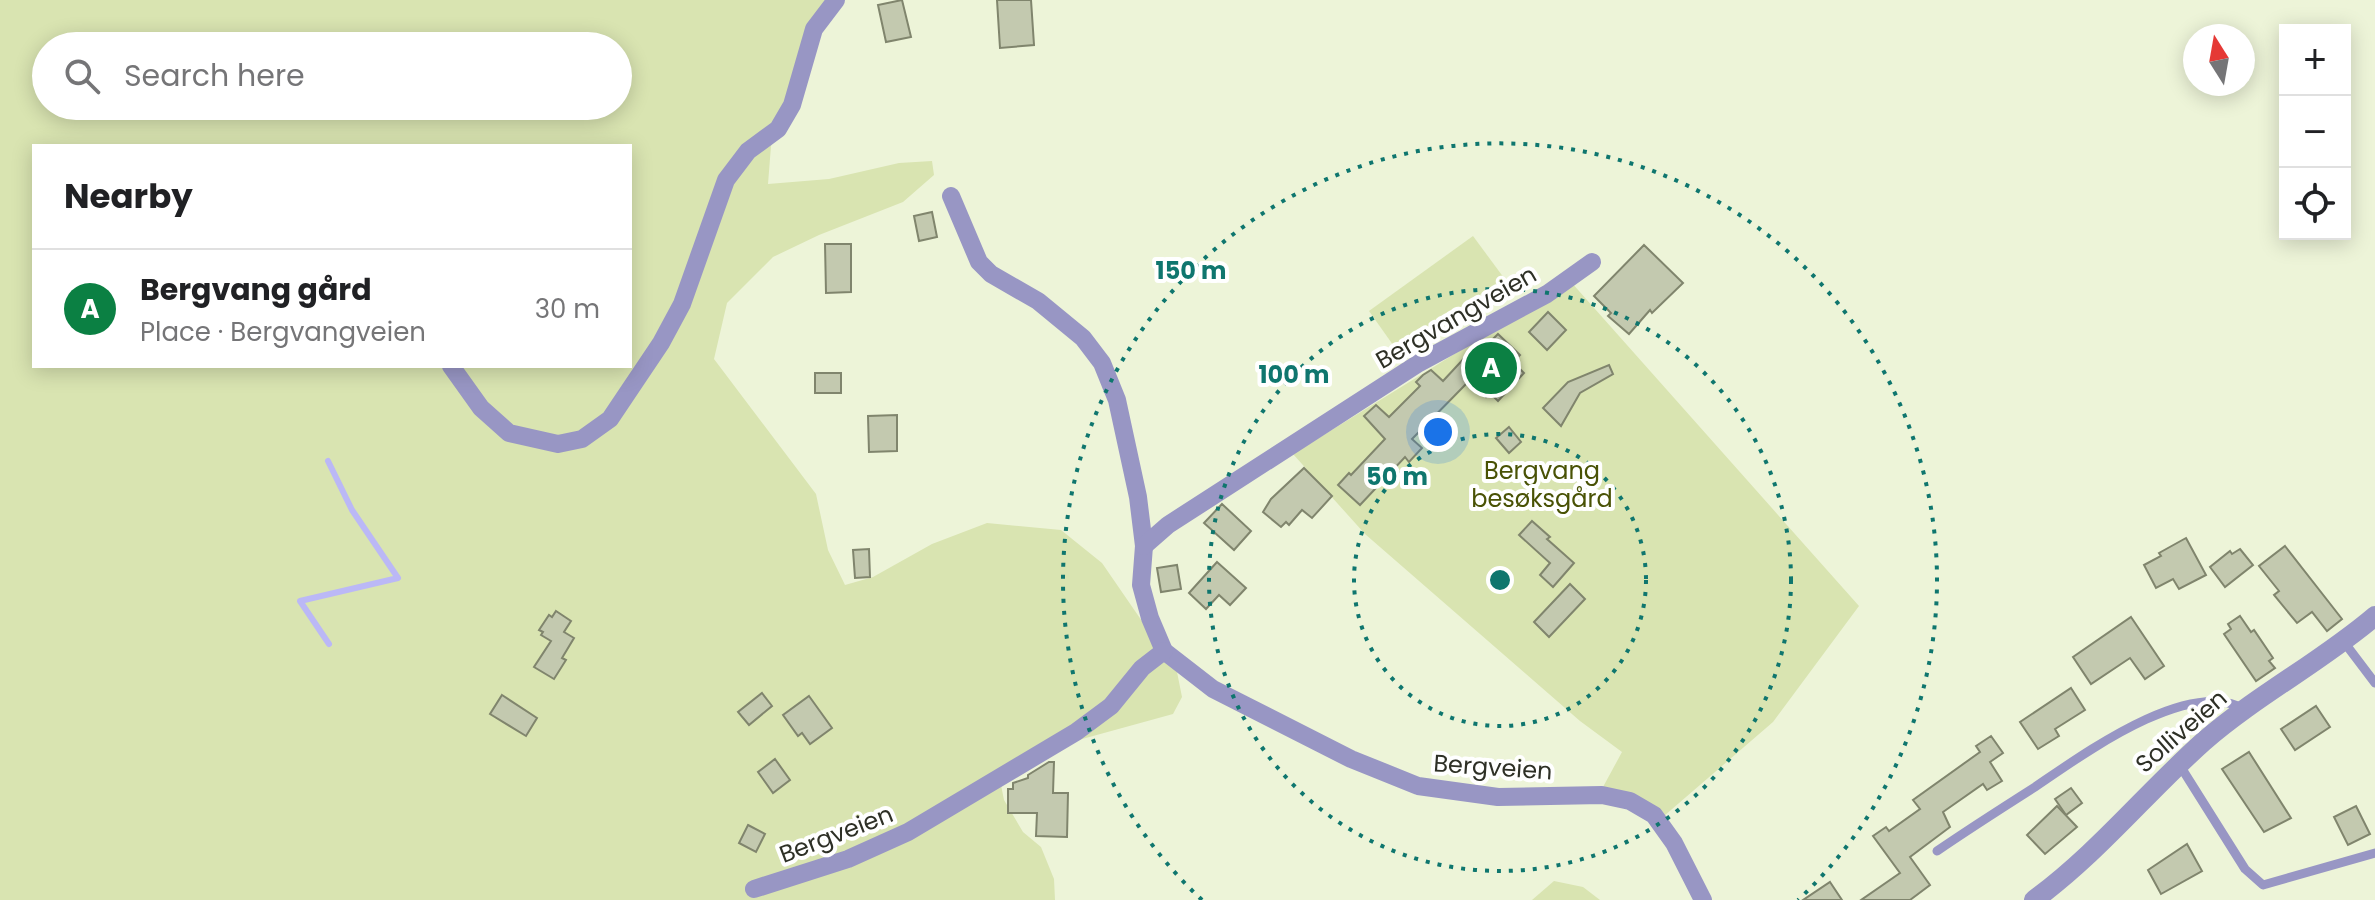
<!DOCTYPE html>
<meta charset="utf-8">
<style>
:root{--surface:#fff;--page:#f2f2f2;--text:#202124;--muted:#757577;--line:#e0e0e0;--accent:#0b8043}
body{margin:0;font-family:Poppins,sans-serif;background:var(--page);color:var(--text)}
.controls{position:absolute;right:24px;top:24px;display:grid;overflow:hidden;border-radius:0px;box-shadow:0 4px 20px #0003}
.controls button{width:72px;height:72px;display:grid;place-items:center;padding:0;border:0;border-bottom:2px solid var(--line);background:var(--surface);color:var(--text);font:40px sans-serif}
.compass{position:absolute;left:2183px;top:24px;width:72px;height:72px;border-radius:50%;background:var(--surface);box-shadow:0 4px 20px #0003;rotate:349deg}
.you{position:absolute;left:1438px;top:432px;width:28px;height:28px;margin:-20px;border:6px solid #fff;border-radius:50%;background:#1a73e8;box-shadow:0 0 0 12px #1a73e833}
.badge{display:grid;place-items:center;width:52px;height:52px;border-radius:50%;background:var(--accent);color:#fff;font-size:26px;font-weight:700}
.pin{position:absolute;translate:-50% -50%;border:4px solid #fff;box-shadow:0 2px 8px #0006}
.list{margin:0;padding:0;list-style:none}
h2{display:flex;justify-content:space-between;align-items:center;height:104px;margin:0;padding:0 32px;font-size:34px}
h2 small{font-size:26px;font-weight:400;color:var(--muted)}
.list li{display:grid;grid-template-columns:52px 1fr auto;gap:24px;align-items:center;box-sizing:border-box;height:120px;padding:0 32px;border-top:2px solid var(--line)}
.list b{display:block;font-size:30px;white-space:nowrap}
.list p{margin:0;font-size:26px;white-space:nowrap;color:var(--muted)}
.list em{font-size:26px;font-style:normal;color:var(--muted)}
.icon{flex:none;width:44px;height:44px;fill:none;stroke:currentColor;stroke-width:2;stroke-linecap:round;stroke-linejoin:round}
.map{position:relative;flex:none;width:2375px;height:900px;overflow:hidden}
.search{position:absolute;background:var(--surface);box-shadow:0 4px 20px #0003;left:32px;top:32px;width:600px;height:88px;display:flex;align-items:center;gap:20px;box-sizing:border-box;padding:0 28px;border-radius:44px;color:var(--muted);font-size:30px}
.panel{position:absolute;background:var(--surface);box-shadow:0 4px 20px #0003;left:32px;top:144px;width:600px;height:224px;border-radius:0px}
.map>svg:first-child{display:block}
.green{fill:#d9e4b1;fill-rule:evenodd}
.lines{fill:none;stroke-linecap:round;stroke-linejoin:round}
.stream{stroke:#bbb8f6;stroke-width:6}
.building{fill:#c3c9af;stroke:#80856d;stroke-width:2}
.service{stroke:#9896c4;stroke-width:9}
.minor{stroke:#9896c4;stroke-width:18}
.tertiary{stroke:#9896c4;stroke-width:20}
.ring{fill:none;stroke:#0f766e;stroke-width:4;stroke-dasharray:4 8}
.labels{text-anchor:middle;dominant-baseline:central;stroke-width:8;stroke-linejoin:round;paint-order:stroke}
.street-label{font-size:24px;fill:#2e3026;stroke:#fff}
.park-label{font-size:24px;fill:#495205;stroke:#fff}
.centre{fill:#0f766e;stroke:#fff;stroke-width:4}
.ring-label{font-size:24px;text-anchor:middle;font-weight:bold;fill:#0f766e;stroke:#fff;stroke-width:8;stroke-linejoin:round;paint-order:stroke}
</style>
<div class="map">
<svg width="2375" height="900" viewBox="0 0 2375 900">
<rect width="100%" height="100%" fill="#edf4d8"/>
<g class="green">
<path d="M0,0H837L789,87L771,146L768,184L829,179L899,163L932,161L934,175L903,202L819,235L773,257L727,303L714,359L816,494L828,550L845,585L873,577L932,544L987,523L1061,530L1102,563L1177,672L1182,697L1173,714L1064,744L998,770L1004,800L1023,832L1041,847L1054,879L1055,900H0ZM46,46H618V106H46ZM34,146H630V366H34Z"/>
<path d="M1473,236L1504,278L1398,352L1369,311Z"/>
<path d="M1571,282L1859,606L1773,722L1664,816L1603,787L1622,752L1580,721L1365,534L1293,454Z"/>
<path d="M1554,881L1583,887L1600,900H1532Z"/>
</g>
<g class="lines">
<path class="stream" d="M328,461L352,510L398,578L300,601L329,644"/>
</g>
<g class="building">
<path d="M902,0L911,37L886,42L878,5Z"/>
<path d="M997,0H1031L1034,45L1000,48Z"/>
<path d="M932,212L937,237L919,241L914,216Z"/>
<path d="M825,244H851V292L826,293Z"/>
<path d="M1644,245L1683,283L1652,313L1650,310L1629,334L1608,316L1611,313L1594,296Z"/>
<path d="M1548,312L1566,330L1547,350L1529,332Z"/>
<path d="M1498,334L1520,355L1513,362L1524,373L1498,401L1490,393L1486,397L1469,381L1412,439L1422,448L1409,462L1405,457L1360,505L1338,485L1349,473L1351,475L1385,439L1364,416L1376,405L1389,417L1420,386L1416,382L1423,375L1431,370L1443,381L1469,353L1474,358Z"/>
<path d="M1609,365L1613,374L1580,393L1561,426L1543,408L1568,382Z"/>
<rect x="815" y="373" width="26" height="20"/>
<path d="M897,415V451L869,452L868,416Z"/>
<path d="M1509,427L1521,442L1509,453L1496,438Z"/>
<path d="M1304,468L1332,496L1312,518L1302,510L1289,525L1286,522L1281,527L1263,512L1271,499Z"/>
<path d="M1222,504L1251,531L1234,550L1204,523Z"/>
<path d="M1532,521L1550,537L1547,539L1574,563L1553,587L1540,575L1550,563L1519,535Z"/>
<path d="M2186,538L2206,575L2179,589L2173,579L2156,588L2144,565L2161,556L2159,553Z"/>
<path d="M2285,546L2342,619L2327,631L2312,612L2297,623L2274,595L2279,591L2259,566Z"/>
<path d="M869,549L870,577L855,578L853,550Z"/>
<path d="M2240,549L2253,565L2225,587L2210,567L2230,551L2232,554Z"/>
<path d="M1217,562L1246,588L1230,605L1219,595L1206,609L1189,593Z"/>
<path d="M1177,565L1181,589L1161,592L1157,568Z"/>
<path d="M1570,584L1585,599L1549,637L1534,622Z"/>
<path d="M556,611L571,621L564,632L574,638L562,658L566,660L554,679L534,667L551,641L541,635L543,632L539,630L549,615L552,617Z"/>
<path d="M2240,616L2251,632L2254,630L2273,658L2269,661L2275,668L2256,681L2224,634L2231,629L2228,624Z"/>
<path d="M2131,617L2164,666L2145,679L2130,658L2091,684L2073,657Z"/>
<path d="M2071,688L2085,710L2055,729L2059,736L2038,749L2020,722Z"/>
<path d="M762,693L772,706L749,725L738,712Z"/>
<path d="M502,695L537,718L526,736L490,714Z"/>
<path d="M809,696L832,728L810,744L802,733L798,736L783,715Z"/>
<path d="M2316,706L2330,727L2295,750L2281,729Z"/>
<path d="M1991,736L2003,753L1990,762L2002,781L1987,790L1983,784L1943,812L1950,827L1910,857L1930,885L1910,900H1861L1900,873L1873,836L1886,827L1889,831L1920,809L1913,800L1980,752L1976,746Z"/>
<path d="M2249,752L2291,818L2264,832L2222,769Z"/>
<path d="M775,759L790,780L773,793L758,772Z"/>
<path d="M1049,762H1054L1053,793H1068L1067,837L1036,836L1037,813H1008V789H1013V783L1028,778V775Z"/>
<path d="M2071,788L2082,803L2066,815L2055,799Z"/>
<path d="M2057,806L2077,827L2045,854L2027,835Z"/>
<path d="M2356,806L2370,834L2348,845L2334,817Z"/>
<path d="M748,825L765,834L756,852L739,843Z"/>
<path d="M2187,844L2202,871L2161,894L2148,870Z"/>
<path d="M1830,882L1842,900H1803Z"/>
</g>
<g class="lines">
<g class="service">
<path d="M2344,642L2375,683"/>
<path d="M2179,764L2245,869L2263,885L2375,853"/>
<path d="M1937,851C1969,829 2002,808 2035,787C2081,756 2190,675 2246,710"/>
</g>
<g class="minor">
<path d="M951,196L979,262L991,274L1038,301L1083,338L1102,363L1117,400L1138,497L1144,546L1141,585L1150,618L1164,651L1213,689L1351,759L1418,786L1498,797L1602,795L1630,801L1654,815L1674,843L1703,900"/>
<path d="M451,366L481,408L509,433L558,444L582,439L610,419L661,343L682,304L726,180L748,151L778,129L792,105L814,29L836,0"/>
<path d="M1144,546L1168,525L1419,363L1547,294L1592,262"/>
<path d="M754,889L848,859L908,832L1076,732L1111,706L1142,668L1164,651"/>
</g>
<path class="tertiary" d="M2034,900C2096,855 2146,793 2203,742C2257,695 2321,662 2375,616"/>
</g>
<g class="ring">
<circle cx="1500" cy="580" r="146"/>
<circle cx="1500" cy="580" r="291"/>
<path d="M1202 900A437 437 0 1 1 1798 900"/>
</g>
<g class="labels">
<g class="street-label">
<text transform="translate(1456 317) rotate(-30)">Bergvangveien</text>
<text transform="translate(2181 731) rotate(-41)">Solliveien</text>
<text transform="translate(1493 767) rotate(4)">Bergveien</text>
<text transform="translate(836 834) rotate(-21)">Bergveien</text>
</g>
<g class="park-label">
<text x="1542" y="470">Bergvang<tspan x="1542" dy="28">besøksgård</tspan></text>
</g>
</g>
<circle cx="1500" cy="580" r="12" class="centre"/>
<g class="ring-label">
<text x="1191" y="279">150 m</text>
<text x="1294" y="383">100 m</text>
<text x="1397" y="485">50 m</text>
</g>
</svg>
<div class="controls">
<button>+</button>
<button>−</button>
<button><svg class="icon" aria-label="locate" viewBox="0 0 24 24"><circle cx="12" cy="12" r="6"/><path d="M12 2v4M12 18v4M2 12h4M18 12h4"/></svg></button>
</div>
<svg class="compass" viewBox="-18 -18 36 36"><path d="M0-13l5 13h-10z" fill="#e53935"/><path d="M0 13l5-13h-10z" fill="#757577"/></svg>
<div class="you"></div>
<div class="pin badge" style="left:1491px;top:368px">A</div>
<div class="search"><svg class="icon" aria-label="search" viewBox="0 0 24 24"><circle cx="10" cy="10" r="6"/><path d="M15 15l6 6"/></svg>Search here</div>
<section class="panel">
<h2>Nearby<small></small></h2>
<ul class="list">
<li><span class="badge">A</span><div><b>Bergvang gård</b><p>Place · Bergvangveien</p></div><em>30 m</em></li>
</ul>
</section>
</div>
